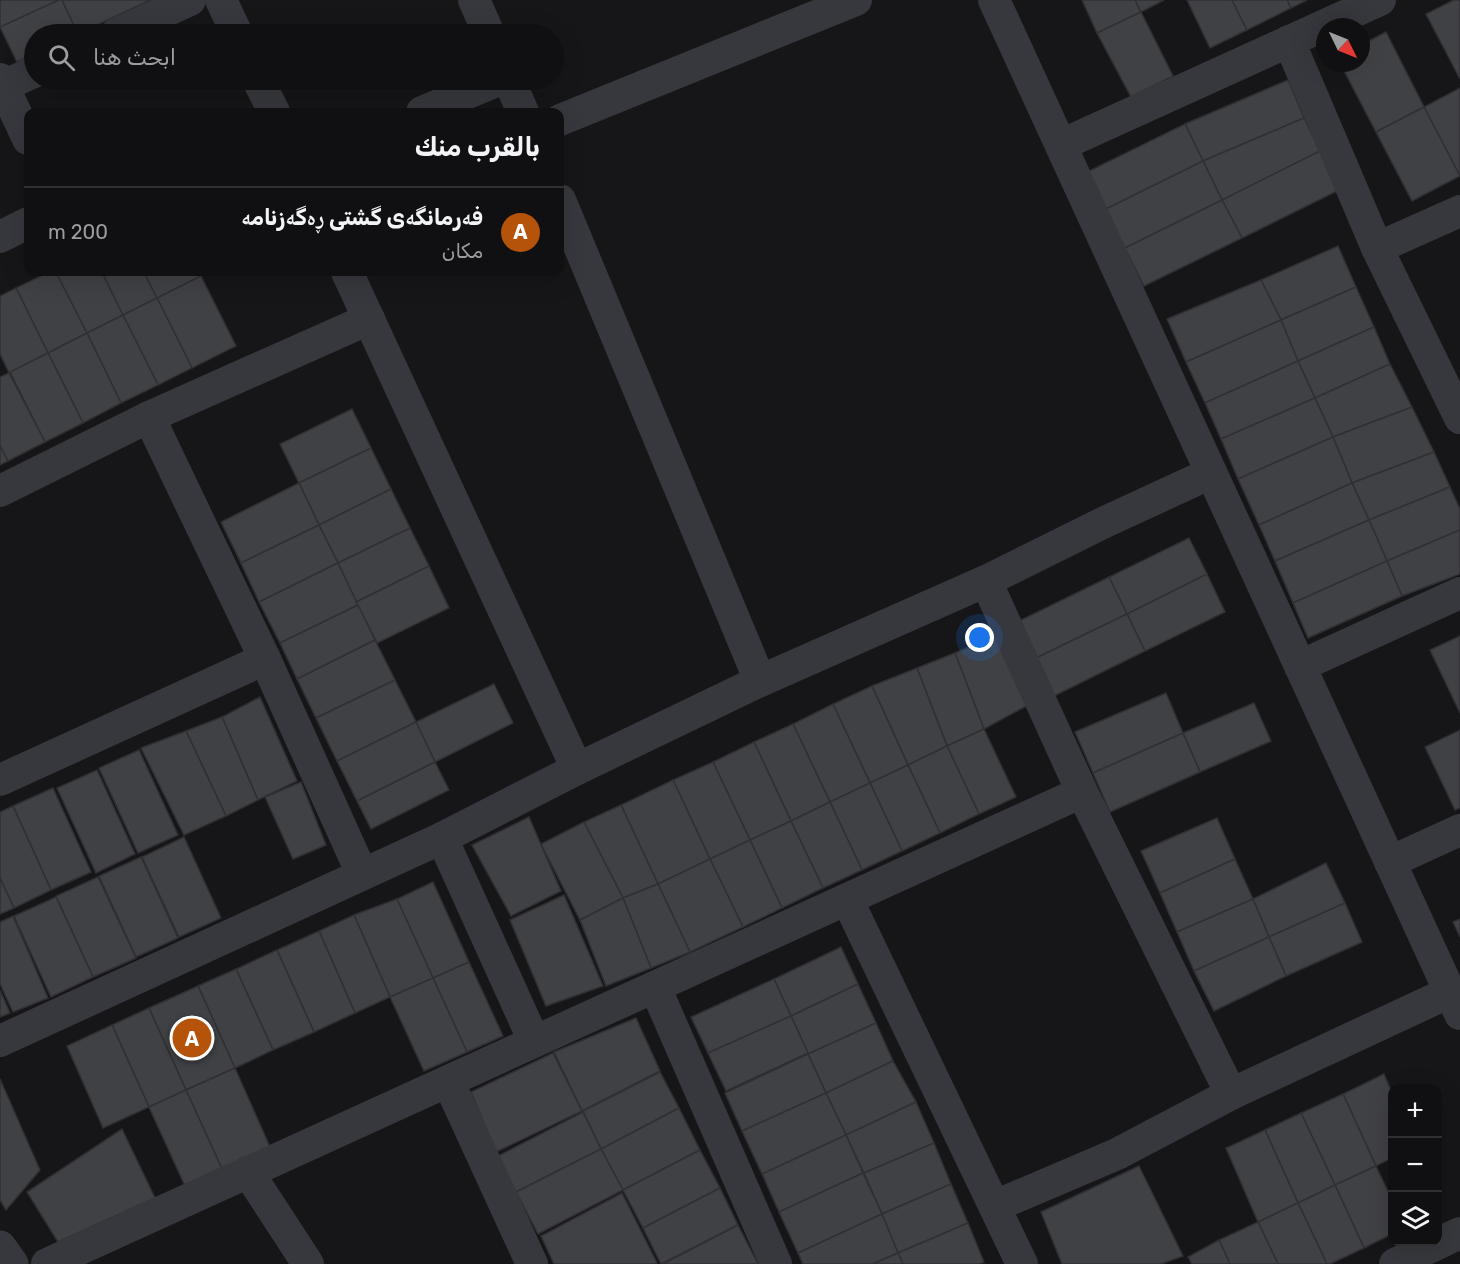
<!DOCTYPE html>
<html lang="ar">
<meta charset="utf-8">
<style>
:root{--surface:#101012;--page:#19191b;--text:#f1f3f6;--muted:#9c9d9f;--line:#303032;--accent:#b45309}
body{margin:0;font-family:Rubik,"Noto Naskh Arabic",sans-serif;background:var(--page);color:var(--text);direction:rtl}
.controls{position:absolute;right:18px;bottom:18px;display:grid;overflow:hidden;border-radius:12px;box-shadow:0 6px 24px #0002}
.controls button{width:54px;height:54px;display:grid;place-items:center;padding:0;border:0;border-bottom:2px solid var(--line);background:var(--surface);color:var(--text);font:30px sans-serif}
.compass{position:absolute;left:1316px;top:18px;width:54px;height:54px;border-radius:50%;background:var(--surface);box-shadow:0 6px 24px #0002;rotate:133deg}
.you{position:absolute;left:980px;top:638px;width:21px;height:21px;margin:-15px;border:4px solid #fff;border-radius:50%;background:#1a73e8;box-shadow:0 0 0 9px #1a73e833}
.badge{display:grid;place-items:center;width:39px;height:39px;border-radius:50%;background:var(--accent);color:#fff;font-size:20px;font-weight:700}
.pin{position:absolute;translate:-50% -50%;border:3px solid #fff;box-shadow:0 2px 6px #0006}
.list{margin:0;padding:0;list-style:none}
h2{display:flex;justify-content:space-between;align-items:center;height:78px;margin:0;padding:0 24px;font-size:26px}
h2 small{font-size:20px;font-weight:400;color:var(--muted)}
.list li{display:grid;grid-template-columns:39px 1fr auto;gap:18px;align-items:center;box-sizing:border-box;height:90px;padding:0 24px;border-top:2px solid var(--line)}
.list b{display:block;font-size:22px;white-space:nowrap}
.list p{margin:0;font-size:20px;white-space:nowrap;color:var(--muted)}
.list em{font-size:20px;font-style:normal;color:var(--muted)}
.icon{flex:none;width:33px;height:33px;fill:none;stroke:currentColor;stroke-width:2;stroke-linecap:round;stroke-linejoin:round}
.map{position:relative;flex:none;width:1460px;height:1264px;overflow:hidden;direction:ltr}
.search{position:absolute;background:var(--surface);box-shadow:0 6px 24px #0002;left:24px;top:24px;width:540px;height:66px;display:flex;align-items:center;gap:15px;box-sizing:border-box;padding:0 21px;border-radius:33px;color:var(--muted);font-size:22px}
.panel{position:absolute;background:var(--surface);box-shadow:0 6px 24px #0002;left:24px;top:108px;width:540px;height:168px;border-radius:12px;direction:rtl}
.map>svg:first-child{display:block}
.building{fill:#404145;stroke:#303034;stroke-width:1.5}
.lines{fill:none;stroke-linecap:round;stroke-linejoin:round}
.minor{stroke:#37383d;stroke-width:32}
.tertiary{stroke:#37383d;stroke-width:33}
</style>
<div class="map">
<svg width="1460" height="1264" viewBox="0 0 1460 1264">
<rect width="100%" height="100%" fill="#161618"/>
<g class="building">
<path d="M0,0H59L0,27Z"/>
<path d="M59,0H62L78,34H34V54L17,62L0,27Z"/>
<path d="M62,0H150L78,34Z"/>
<path d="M1082,0H1135L1141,12L1097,33Z"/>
<path d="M1135,0H1164L1141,12Z"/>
<path d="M1187,0H1232L1247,30L1210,48Z"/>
<path d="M1232,0H1287L1291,8L1247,30Z"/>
<path d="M1287,0H1307L1291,8Z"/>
<path d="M1454,0H1460V79L1426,14Z"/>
<path d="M1141,12L1173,76L1131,97L1097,33Z"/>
<path d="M1386,32L1424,107L1376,132L1340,63H1361V45Z"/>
<path d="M1288,80L1304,118L1203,161L1185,124Z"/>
<path d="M1460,88V176L1424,107Z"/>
<path d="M1424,107L1460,176L1412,201L1376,132Z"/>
<path d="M1304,118L1320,151L1222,200L1203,161Z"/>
<path d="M1185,124L1203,161L1106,209L1087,172Z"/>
<path d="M1320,151L1339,190L1242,238L1222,200Z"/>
<path d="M1203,161L1222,200L1125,248L1106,209Z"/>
<path d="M1222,200L1242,238L1144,286L1125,248Z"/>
<path d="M1338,246L1356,287L1281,320L1261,280Z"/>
<path d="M49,272H56L87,333L48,353L16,288Z"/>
<path d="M56,272H102L123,315L87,333Z"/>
<path d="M102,272H144L157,298L123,315Z"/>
<path d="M144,272H198L201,276L157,298Z"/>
<path d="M201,276L236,346L192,368L157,298Z"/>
<path d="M1261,280L1281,320L1186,362L1167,319Z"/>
<path d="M1356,287L1374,327L1298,361L1281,320Z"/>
<path d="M16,288L48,353L9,373L0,354V296Z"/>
<path d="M157,298L192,368L158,385L123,315Z"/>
<path d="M123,315L158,385L121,403L87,333Z"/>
<path d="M1281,320L1298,361L1205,403L1186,362Z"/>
<path d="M1374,327L1390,364L1315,398L1298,361Z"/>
<path d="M87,333L121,403L83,423L48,353Z"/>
<path d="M48,353L83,423L45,442L10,372Z"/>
<path d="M1298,361L1315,398L1221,439L1205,403Z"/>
<path d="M1390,364L1412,407L1333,437L1315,398Z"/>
<path d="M9,373L45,442L8,461L0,446V377Z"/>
<path d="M1315,398L1333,437L1238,479L1221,439Z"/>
<path d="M1412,407L1434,452L1352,483L1333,437Z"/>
<path d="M352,409L371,448L299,483L280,444Z"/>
<path d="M1333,437L1352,483L1259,525L1238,479Z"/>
<path d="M0,446L8,461L0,465Z"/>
<path d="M371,448L391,489L319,525L299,483Z"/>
<path d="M1434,452L1450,487L1369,520L1352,483Z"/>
<path d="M299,483L319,525L241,563L221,522Z"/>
<path d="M1352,483L1369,520L1275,561L1259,525Z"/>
<path d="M1450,487L1460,509V530L1387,561L1369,520Z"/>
<path d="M391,489L410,528L338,563L319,525Z"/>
<path d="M1369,520L1387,561L1293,603L1275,561Z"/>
<path d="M319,525L338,563L259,602L241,563Z"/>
<path d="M410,528L429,566L356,602L338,563Z"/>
<path d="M1460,530V574L1402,596L1387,561Z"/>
<path d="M1189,538L1207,574L1127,614L1109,577Z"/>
<path d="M1387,561L1402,596L1308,638L1293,603Z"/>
<path d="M338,563L358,605L280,643L259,602Z"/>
<path d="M429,566L449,608L377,643L356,602Z"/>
<path d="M1207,574L1225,612L1145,651L1127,614Z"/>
<path d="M1109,577L1127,614L1036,658L1019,621Z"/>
<path d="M358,605L375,640L297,679L280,643Z"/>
<path d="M1127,614L1145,651L1054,696L1036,658Z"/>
<path d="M995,636L1028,705L984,729L955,653Z"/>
<path d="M1460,636V713L1430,650Z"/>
<path d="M375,640L395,680L316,718L297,679Z"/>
<path d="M955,653L984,729L947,746L917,668Z"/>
<path d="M917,668L947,746L908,765L872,686Z"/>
<path d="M395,680L416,722L337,761L316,718Z"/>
<path d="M494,684L513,723L435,762L416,722Z"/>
<path d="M872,686L908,765L870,783L833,704Z"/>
<path d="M1166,693L1183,733L1093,773L1075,732Z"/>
<path d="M260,697L297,781L258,800L222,717Z"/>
<path d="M1254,703L1271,741L1200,772L1183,733Z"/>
<path d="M833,704L870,783L830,802L793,724Z"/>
<path d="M222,717L258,800L226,816L186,731Z"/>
<path d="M416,722L435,762L357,801L337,761Z"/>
<path d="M793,724L830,802L791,821L754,742Z"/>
<path d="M984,729L1016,797L979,814L947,746Z"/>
<path d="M1460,730V808L1455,810L1425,747Z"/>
<path d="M186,731L226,816L184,835L141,748Z"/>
<path d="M1183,733L1200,772L1110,812L1093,773Z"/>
<path d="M754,742L791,821L750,840L713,762Z"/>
<path d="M947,746L979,814L940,833L908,765Z"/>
<path d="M139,750L178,835L138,853L99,768Z"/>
<path d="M435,762L449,790L371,829L357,801Z"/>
<path d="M713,762L750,840L710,859L673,780Z"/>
<path d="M908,765L940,833L902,851L870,783Z"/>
<path d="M97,770L135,854L96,873L57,788Z"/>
<path d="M673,780L710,859L658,884L621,805Z"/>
<path d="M301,782L326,845L293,859L265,797Z"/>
<path d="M870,783L902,851L862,870L830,802Z"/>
<path d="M53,788L91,872L51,890L13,806Z"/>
<path d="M830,802L862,870L823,888L791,821Z"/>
<path d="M621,805L658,884L623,898L584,822Z"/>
<path d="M13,806L51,890L14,908L0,878V812Z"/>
<path d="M529,817L561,891L511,916L472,845Z"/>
<path d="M1217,818L1235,859L1160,893L1141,851Z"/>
<path d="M791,821L823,888L782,908L750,840Z"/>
<path d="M584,822L623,898L580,920L541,844Z"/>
<path d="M184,837L221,918L179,937L142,857Z"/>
<path d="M750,840L782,908L743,927L710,859Z"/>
<path d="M141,857L178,938L136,957L99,876Z"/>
<path d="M710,859L743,927L690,952L658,884Z"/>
<path d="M1235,859L1253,899L1177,932L1160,893Z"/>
<path d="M1326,863L1345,903L1269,937L1253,899Z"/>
<path d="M98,877L136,958L93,977L56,896Z"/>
<path d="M0,878L14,908L0,914Z"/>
<path d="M433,882L469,962L433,978L397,899Z"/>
<path d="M658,884L690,952L651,968L623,898Z"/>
<path d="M564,895L603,986L546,1006L510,920Z"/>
<path d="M56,897L93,977L51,997L14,916Z"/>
<path d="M623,898L651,968L606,986L580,920Z"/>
<path d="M397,899L433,978L390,997L354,915Z"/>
<path d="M1253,899L1269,937L1194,971L1177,932Z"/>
<path d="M1345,903L1362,942L1286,976L1269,937Z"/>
<path d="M354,915L390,997L355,1013L319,931Z"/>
<path d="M13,916L48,998L13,1012L0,984V922Z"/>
<path d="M1460,919V937L1453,922Z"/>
<path d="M319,931L355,1013L314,1032L277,950Z"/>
<path d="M1269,937L1286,976L1214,1011L1194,971Z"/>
<path d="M841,947L858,984L791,1016L774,979Z"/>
<path d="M277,950L314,1032L273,1050L236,969Z"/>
<path d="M469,962L503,1036L467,1052L433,978Z"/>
<path d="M236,969L273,1050L235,1068L198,986Z"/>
<path d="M433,978L467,1052L424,1071L390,997Z"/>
<path d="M774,979L791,1016L708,1053L691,1017Z"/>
<path d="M858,984L876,1023L808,1054L791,1016Z"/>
<path d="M198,986L235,1068L186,1090L149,1008Z"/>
<path d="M0,990L10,1013L0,1017Z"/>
<path d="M149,1008L186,1090L149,1107L112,1025Z"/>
<path d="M791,1016L808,1053L726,1091L708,1053Z"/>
<path d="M636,1018L660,1071L582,1111L554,1052Z"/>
<path d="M876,1023L893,1061L826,1093L808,1054Z"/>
<path d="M112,1025L149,1107L103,1128L67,1046Z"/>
<path d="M553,1053L582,1111L496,1152L471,1092Z"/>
<path d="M808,1054L826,1093L742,1131L725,1093Z"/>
<path d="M893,1061L916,1102L846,1135L826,1093Z"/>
<path d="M235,1068L270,1147L222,1169L186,1090Z"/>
<path d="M660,1072L679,1108L601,1149L583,1111Z"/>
<path d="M1384,1074L1392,1093V1158L1376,1166L1343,1094Z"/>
<path d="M0,1079L40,1170L6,1210L0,1200Z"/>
<path d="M186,1090L222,1169L185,1186L149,1107Z"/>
<path d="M826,1093L846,1135L762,1174L742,1131Z"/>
<path d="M1343,1094L1376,1166L1335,1185L1301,1113Z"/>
<path d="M916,1102L934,1143L864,1173L846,1135Z"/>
<path d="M679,1108L700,1150L623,1190L601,1149Z"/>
<path d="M583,1112L601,1149L516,1192L498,1156Z"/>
<path d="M1301,1113L1335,1185L1298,1203L1265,1130Z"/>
<path d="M122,1129L155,1198L58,1242L27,1192Z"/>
<path d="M1265,1130L1298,1203L1258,1222L1226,1148Z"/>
<path d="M846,1135L863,1173L779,1212L762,1174Z"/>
<path d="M934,1143L951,1184L882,1214L864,1173Z"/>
<path d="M601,1149L623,1190L538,1234L516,1192Z"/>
<path d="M700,1150L720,1188L643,1228L623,1190Z"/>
<path d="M1139,1166L1183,1256L1161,1264H1062L1041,1212Z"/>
<path d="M1376,1166L1392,1200V1234L1364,1248L1335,1185Z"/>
<path d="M863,1173L882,1214L798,1253L779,1212Z"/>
<path d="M951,1184L968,1223L898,1253L882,1214Z"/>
<path d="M1335,1185L1364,1248L1330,1264H1327L1298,1203Z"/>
<path d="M720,1188L738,1225L661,1264L643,1228Z"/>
<path d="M622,1193L657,1263L654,1264H554L541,1236Z"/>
<path d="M1298,1203L1327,1264H1278L1258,1222Z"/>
<path d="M882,1214L898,1253L873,1264H803L798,1253Z"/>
<path d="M1258,1222L1278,1264H1230L1219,1240Z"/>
<path d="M968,1223L984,1262L979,1264H903L898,1253Z"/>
<path d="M738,1225L758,1264H663Z"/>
<path d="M1219,1240L1230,1264H1192L1188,1257Z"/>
<path d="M898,1253L903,1264H873Z"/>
</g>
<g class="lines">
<g class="minor">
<path d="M221,0L237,34"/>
<path d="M474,0L489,34"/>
<path d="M994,0L1460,1014"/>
<path d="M116,34L190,0"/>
<path d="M1289,41L1377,248L1460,418"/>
<path d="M0,79L28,139"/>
<path d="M258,80L274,112"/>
<path d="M509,80L523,112"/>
<path d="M3,86L34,72"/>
<path d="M422,112L499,80"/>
<path d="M560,120L856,0"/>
<path d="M1061,145L1380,0"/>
<path d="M560,200L760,681"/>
<path d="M0,237L28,223"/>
<path d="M1377,248L1460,211"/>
<path d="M347,272L577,769"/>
<path d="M149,417L265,659L362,874"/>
<path d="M0,491L149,417L369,319"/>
<path d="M986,581L1082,792L1231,1094"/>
<path d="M1300,666L1460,593"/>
<path d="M0,780L265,659"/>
<path d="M442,838L534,1041"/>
<path d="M1390,862L1460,830"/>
<path d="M847,899L1022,1264"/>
<path d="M655,987L776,1264"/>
<path d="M0,1041L442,838L577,769L760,681L986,581L1107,521L1211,473"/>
<path d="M448,1081L532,1264"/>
<path d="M248,1172L308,1264"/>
<path d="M995,1206L1117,1154L1231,1094L1450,992"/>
<path d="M47,1264L1082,792"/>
<path d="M1395,1264L1460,1233"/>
</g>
<path class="tertiary" d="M0,1247L12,1264"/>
</g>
</svg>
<div class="controls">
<button>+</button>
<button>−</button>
<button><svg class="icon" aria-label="layers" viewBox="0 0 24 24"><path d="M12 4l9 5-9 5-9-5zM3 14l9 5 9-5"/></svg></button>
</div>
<svg class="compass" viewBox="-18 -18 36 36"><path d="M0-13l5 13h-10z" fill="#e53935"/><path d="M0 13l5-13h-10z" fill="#9c9d9f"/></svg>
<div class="you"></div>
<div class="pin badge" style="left:192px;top:1038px">A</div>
<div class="search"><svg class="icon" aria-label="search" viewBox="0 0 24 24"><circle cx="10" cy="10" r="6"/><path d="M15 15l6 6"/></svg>ابحث هنا</div>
<section class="panel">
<h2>بالقرب منك<small></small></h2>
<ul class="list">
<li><span class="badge">A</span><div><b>فەرمانگەی گشتی ڕەگەزنامە</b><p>مكان</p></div><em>200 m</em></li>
</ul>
</section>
</div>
